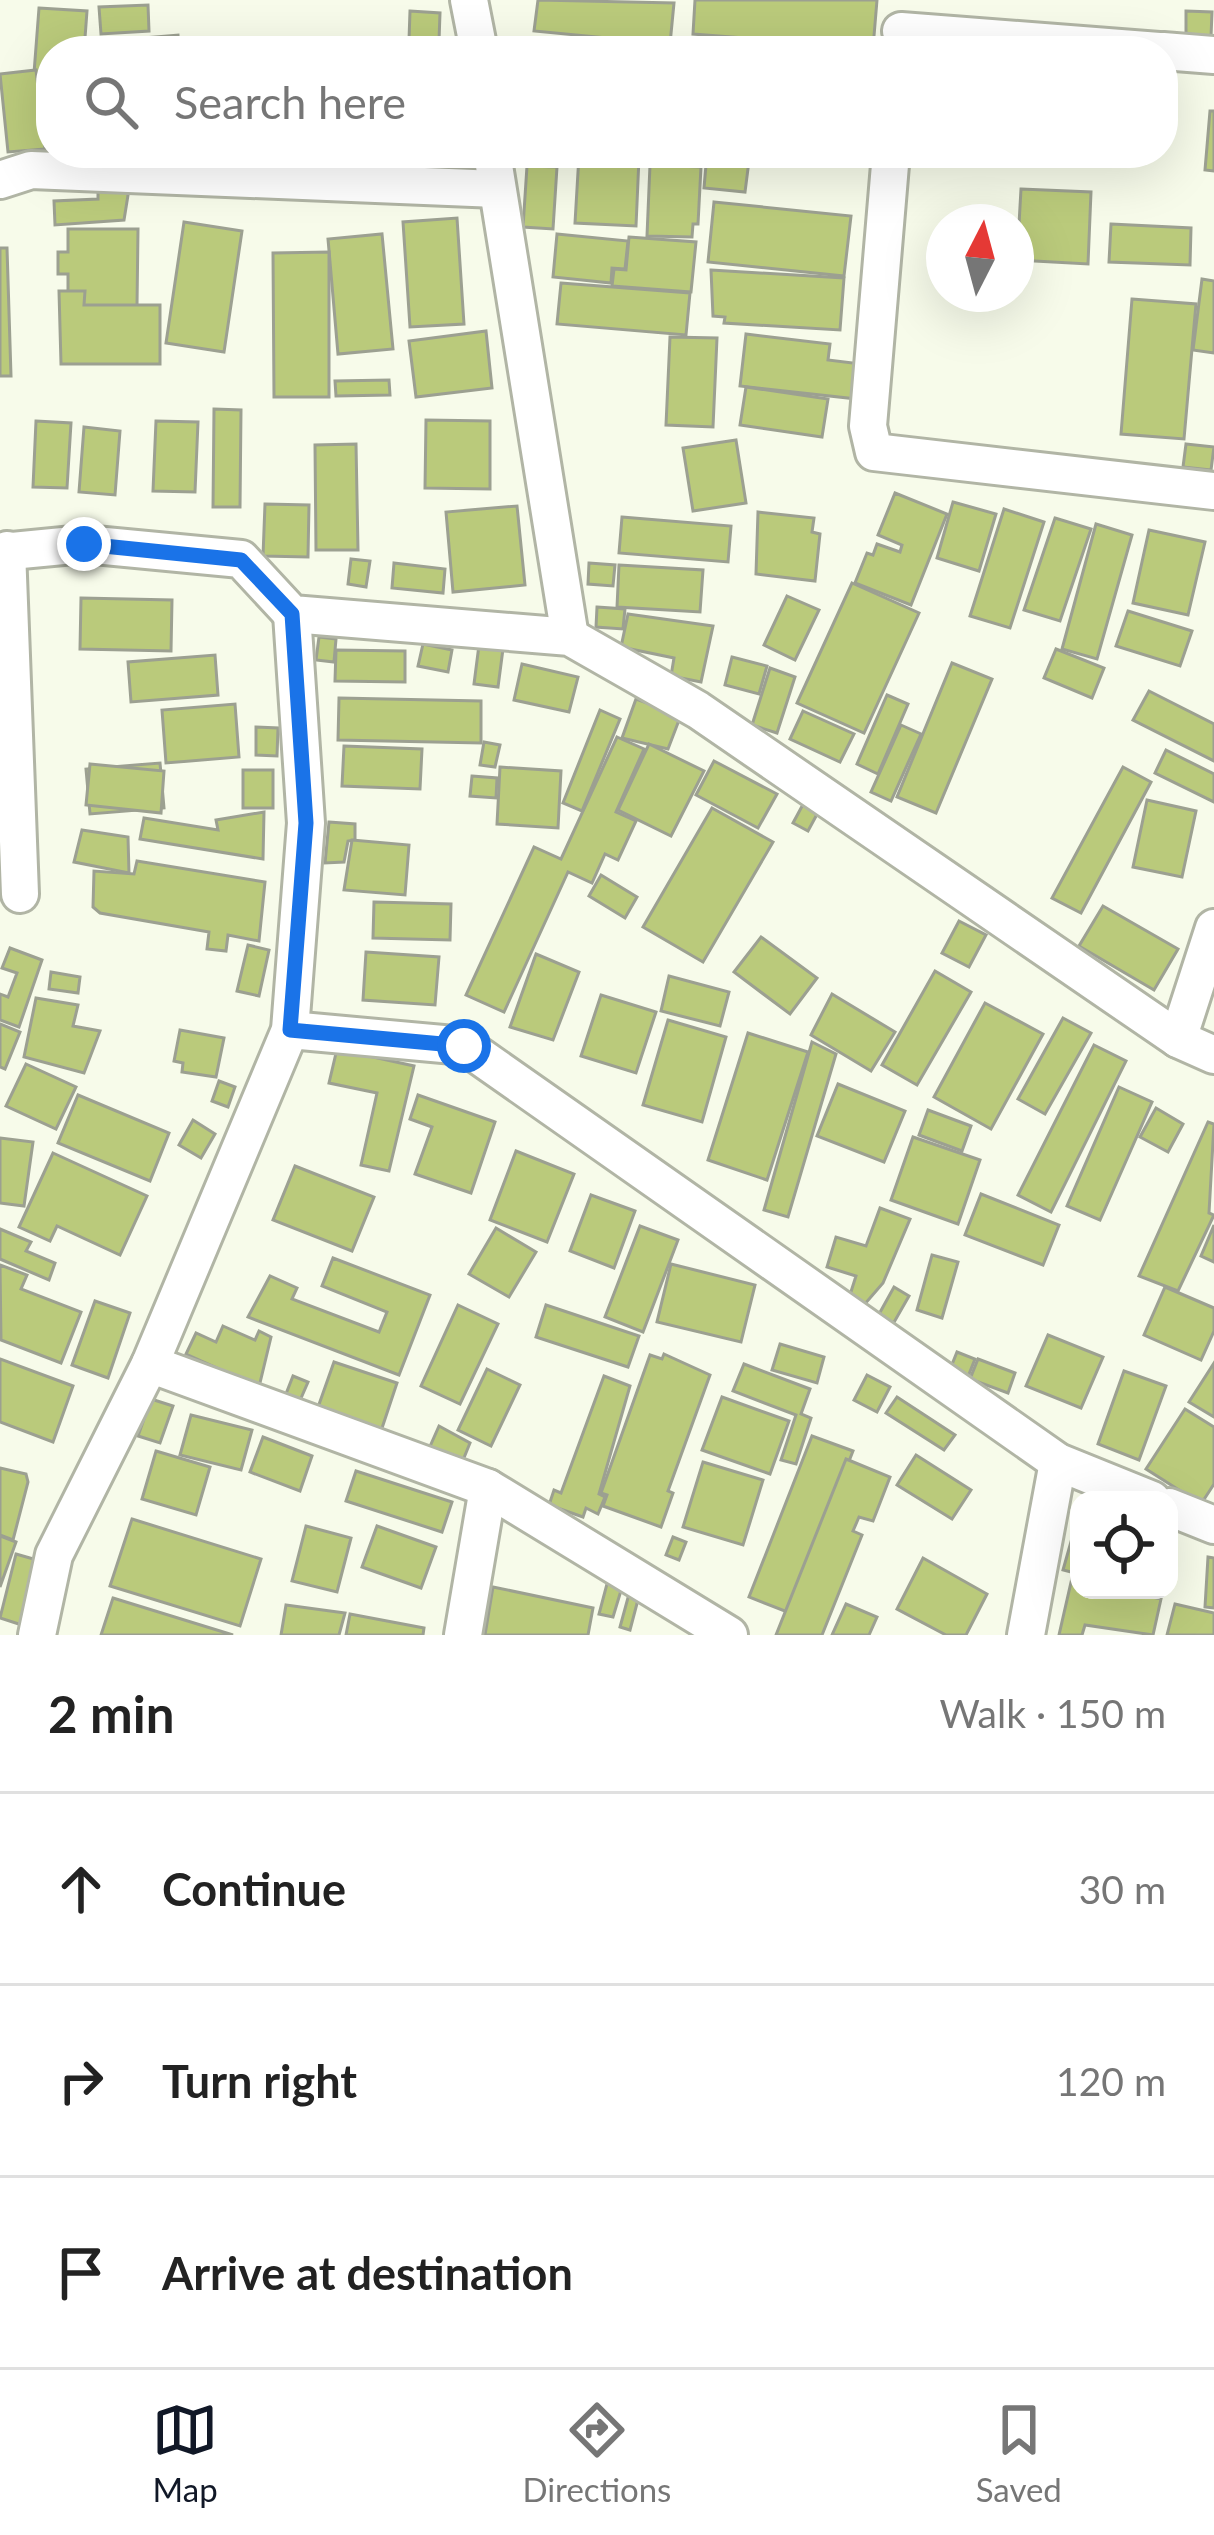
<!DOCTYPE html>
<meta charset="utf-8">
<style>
:root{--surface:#fff;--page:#f6f6f6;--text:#222;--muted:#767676;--line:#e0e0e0;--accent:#111827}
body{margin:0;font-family:Lato,sans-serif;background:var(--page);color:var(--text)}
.controls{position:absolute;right:36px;bottom:36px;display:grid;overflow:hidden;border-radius:24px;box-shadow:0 12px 48px #0002}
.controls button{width:108px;height:108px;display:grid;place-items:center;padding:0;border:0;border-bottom:3px solid var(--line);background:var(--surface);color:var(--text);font:60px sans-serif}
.compass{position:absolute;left:926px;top:204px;width:108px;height:108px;border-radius:50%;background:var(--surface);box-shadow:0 12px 48px #0002;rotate:6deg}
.stop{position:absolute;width:36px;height:36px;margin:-27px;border:9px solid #1a73e8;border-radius:50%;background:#fff}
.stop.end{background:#1a73e8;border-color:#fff;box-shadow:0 3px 12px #0008}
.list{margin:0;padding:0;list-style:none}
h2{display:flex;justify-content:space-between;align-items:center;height:156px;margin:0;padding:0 48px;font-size:51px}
h2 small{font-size:39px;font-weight:400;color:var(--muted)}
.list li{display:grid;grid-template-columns:78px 1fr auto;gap:36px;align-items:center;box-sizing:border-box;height:192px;padding:0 48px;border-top:3px solid var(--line)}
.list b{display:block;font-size:45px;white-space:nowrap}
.list em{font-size:39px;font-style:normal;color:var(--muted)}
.icon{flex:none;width:66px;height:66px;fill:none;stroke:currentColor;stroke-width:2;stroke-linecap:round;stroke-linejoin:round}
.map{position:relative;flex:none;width:1214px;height:1635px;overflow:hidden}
.search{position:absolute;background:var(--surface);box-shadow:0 12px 48px #0002;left:36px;right:36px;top:36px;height:132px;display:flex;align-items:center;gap:30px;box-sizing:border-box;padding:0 42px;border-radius:48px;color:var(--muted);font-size:45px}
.sheet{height:732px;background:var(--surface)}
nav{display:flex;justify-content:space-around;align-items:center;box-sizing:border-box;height:168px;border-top:3px solid var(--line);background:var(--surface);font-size:33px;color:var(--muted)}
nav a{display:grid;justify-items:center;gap:6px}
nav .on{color:var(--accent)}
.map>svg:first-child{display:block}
.building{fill:#baca7b;stroke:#9ca091;stroke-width:3}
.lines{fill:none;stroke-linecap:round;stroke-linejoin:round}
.street-casing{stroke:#b1b5a5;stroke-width:42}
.street{stroke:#fff;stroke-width:36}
.route{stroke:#1a73e8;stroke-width:15}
</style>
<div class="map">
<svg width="1214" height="1635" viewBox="0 0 1214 1635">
<rect width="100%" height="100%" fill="#f7fbea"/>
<g class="building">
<path d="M538,0L674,3L670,44L534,31Z"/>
<path d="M695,0H877L873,48L693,34Z"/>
<path d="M148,5L149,31L101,34L99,7Z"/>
<path d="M39,8L87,11L84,51H51V74L34,73Z"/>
<path d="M410,11L440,13L439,41L409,40Z"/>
<path d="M1186,11L1212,12L1211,37H1186Z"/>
<path d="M178,35L179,51H106L105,41Z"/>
<path d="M535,38L675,50V51H534Z"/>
<path d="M36,70L45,149L8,152L0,74Z"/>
<path d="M1210,111H1214V171L1205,170Z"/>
<path d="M707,153H750L745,192L704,188Z"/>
<path d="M579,155L639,158L636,226L575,223Z"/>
<path d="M650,165L701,167L698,224H693L692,237L647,236Z"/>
<path d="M527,166L557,167L553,229L523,227Z"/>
<path d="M129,189L124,220L55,225L54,201L98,199V191Z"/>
<path d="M1021,189L1091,192L1088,264L1017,260Z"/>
<path d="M714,202L851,216L844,276L708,262Z"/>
<path d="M457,218L464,324L410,327L403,222Z"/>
<path d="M184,222L242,231L224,352L166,343Z"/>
<path d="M1111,224L1191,228L1190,265L1109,262Z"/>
<path d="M68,229H138L137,306H68V274H58V252H68Z"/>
<path d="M382,234L393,349L338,354L328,239Z"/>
<path d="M557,234L628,241L625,269L612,268L611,283L553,277Z"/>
<path d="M629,237L696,242L691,292L612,286L614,269L626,270Z"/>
<path d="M0,248H7L11,376H0Z"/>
<path d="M329,252V397H274L273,253Z"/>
<path d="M711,270L844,278L840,330L724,323L725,317L713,316Z"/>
<path d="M1202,279L1214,281V353L1193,350Z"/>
<path d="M561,283L690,293L686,335L557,324Z"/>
<path d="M59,291H85L84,305H160V364H61Z"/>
<path d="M1132,299L1196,304L1184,439L1121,434Z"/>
<path d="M486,331L492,388L416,397L409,341Z"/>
<path d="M746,334L830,344L828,360L861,364L857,399L740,386Z"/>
<path d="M670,337L717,338L713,427L666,425Z"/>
<path d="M389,380L390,395L336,396L335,381Z"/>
<path d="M746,387L828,399L822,437L740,425Z"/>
<path d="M214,409L241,410L240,507H213Z"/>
<path d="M426,420L490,421V489L425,488Z"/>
<path d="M36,421L71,423L67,488L33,487Z"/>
<path d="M156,421L198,422L195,492L153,491Z"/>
<path d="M84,427L120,431L115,495L79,492Z"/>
<path d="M736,440L746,503L693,511L683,448Z"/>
<path d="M356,444L358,550H316L315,445Z"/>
<path d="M1186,444L1214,447L1211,470L1183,467Z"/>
<path d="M895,493L947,514L911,605L855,583L867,553L873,555L877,544L900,552L902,545L878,535Z"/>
<path d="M953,502L996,514L979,571L937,558Z"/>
<path d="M265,504L309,505L308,557L263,556Z"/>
<path d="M517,506L525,585L453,592L446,512Z"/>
<path d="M1004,509L1044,522L1010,628L970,616Z"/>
<path d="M758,512L814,518L812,532L820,534L815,581L756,574Z"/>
<path d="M622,517L731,526L728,562L619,553Z"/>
<path d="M1055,518L1091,529L1060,621L1024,610Z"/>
<path d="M1096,524L1132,535L1097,659L1062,649Z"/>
<path d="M1149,530L1205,542L1188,615L1133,603Z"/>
<path d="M351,559L370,561L366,587L348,584Z"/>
<path d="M394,563L445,569L443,593L392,588Z"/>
<path d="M589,563L615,565L613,586L588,584Z"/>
<path d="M619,565L703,570L700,612L617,607Z"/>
<path d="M852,583L919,613L864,733L797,703Z"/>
<path d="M787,596L819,610L795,660L764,645Z"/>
<path d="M81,598L172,600L171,651L80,649Z"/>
<path d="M597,607L625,609L623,629L596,627Z"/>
<path d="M1128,611L1192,631L1180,666L1116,646Z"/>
<path d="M628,614L713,626L701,682L671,676L674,658L621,647Z"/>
<path d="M319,637L336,639L334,662L316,660Z"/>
<path d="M423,644L452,650L448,672L418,666Z"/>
<path d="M479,645L503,649L498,687L474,684Z"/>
<path d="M1056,649L1104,668L1092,698L1044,678Z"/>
<path d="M336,650L405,651V682L335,681Z"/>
<path d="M215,655L218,695L131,702L128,662Z"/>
<path d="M732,657L767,666L759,694L725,685Z"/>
<path d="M952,663L992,679L936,813L897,797Z"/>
<path d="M522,664L578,677L569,712L514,700Z"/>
<path d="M770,668L795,677L777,733L752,725Z"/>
<path d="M1149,691L1214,724V761L1133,720Z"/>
<path d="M887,695L908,704L878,774L857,764Z"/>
<path d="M339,698L481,701V743L338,740Z"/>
<path d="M636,699L681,715L668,749L622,738Z"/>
<path d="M235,704L239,757L166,763L162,710Z"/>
<path d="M600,710L620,719L582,811L563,803Z"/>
<path d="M803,711L854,734L840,762L790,739Z"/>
<path d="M901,725L921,734L891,801L871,792Z"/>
<path d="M256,727L278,728L277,756L256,755Z"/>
<path d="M617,737L644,749L616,812L636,821L618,860L605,854L592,883L568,872L504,1012L466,995L534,847L561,859Z"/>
<path d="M484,742L500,745L495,767L480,765Z"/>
<path d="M649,744L704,771L671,836L618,810Z"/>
<path d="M344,746L422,749L420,789L342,786Z"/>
<path d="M1166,750L1214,774V802L1155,773Z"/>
<path d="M714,761L777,794L758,828L696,795Z"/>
<path d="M160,763L164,808L90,814L86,769Z"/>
<path d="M90,764L164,771L161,813L86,805Z"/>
<path d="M500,767L561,771L558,828L497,824Z"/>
<path d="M1123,767L1151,782L1081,913L1052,898Z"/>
<rect x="243" y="770" width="30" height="38"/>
<path d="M472,776L497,778L496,798L470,796Z"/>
<path d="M807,797L822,805L808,831L793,823Z"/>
<path d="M1147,800L1196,811L1182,877L1133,867Z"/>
<path d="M712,808L773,842L703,962L643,927Z"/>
<path d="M264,812L263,859L140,839L144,818L218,830L216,820Z"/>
<path d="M329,822L355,824V840L348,841L344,862L325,863Z"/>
<path d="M82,830L128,837L129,873L74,862Z"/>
<path d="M352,840L409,845L405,895L344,890Z"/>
<path d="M137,861L265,882L259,941L228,935L226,951L207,949L209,932L100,913L93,907L94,871L134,874Z"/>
<path d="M601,875L637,897L625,918L589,896Z"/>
<path d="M374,902L451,904L450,940L373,938Z"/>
<path d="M1103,906L1178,949L1154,990L1079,946Z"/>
<path d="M959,921L986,935L969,967L942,953Z"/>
<path d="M761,937L817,978L790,1014L734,972Z"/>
<path d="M248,945L269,950L259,996L237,991Z"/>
<path d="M10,948L42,960L19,1027L0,1020V994L8,997L17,973L2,968Z"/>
<path d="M366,952L439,957L435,1005L363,1000Z"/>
<path d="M536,954L579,972L553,1040L510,1027Z"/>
<path d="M935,971L971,992L917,1085L882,1065Z"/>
<path d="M51,972L80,977L78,993L49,989Z"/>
<path d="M669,976L729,992L720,1026L661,1011Z"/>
<path d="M832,994L895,1032L871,1071L811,1035Z"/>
<path d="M601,995L656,1012L636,1073L581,1056Z"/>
<path d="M36,998L78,1005L73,1026L100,1031L84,1073L24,1057Z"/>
<path d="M985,1003L1043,1034L991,1129L934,1097Z"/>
<path d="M1063,1018L1091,1033L1045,1114L1018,1099Z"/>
<path d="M668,1020L726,1037L702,1122L643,1105Z"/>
<path d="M0,1024L20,1032L5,1069L0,1067Z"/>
<path d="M180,1030L224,1038L216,1077L182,1072L183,1063L174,1061Z"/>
<path d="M748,1033L808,1052L767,1180L708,1160Z"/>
<path d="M812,1042L836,1054L788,1217L764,1210Z"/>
<path d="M1094,1045L1126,1061L1051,1212L1018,1195Z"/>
<path d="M337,1049L414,1066L389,1171L361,1165L377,1093L329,1083Z"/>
<path d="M26,1064L76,1087L56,1129L6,1106Z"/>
<path d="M219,1081L235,1087L228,1107L212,1101Z"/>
<path d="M838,1084L905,1111L884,1162L817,1136Z"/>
<path d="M1119,1087L1152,1102L1100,1220L1067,1206Z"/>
<path d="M78,1095L169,1133L150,1181L58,1143Z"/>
<path d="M418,1095L495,1122L471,1193L415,1174L432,1127L410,1119Z"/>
<path d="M1156,1108L1183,1124L1168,1152L1140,1137Z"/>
<path d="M928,1110L971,1126L962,1151L919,1135Z"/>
<path d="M193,1120L215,1134L201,1158L179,1145Z"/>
<path d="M1208,1122L1214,1124L1209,1213L1214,1215L1178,1291L1139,1276Z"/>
<path d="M913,1137L980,1160L958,1224L891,1200Z"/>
<path d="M0,1138L33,1142L24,1206L0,1203Z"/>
<path d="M516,1151L574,1174L547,1242L490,1220Z"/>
<path d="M53,1153L147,1196L120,1255L57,1226L50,1241L19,1227Z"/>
<path d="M295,1166L374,1197L352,1251L273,1220Z"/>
<path d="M981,1194L1059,1225L1043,1265L965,1235Z"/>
<path d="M591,1195L635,1211L614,1268L570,1251Z"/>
<path d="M880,1208L910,1219L883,1283L864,1305L849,1298L856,1276L827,1267L836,1237L866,1246Z"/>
<path d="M1214,1225V1262L1201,1256Z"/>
<path d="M640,1226L678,1240L643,1332L605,1317Z"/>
<path d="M496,1228L536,1252L509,1297L469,1274Z"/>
<path d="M0,1229L31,1242L26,1251L55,1263L49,1280L0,1259Z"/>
<path d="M932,1255L958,1262L942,1318L917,1310Z"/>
<path d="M333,1258L430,1295L399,1375L248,1317L270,1276L297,1288L292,1299L379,1332L387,1312L322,1286Z"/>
<path d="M671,1264L755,1285L741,1342L657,1322Z"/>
<path d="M0,1265L27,1275L21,1289L81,1312L61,1363L1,1340Z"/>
<path d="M894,1287L909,1296L893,1324L878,1316Z"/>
<path d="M1165,1287L1214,1308V1331L1201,1360L1144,1335Z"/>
<path d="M95,1301L130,1313L108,1378L72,1365Z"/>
<path d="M458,1305L498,1324L460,1404L421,1386Z"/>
<path d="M546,1305L639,1336L628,1367L536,1337Z"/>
<path d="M223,1326L255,1340L259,1331L271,1337L259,1387L186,1354L196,1333L216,1342Z"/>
<path d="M1048,1335L1103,1357L1081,1408L1026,1386Z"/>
<path d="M780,1344L824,1357L817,1383L772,1370Z"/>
<path d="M957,1352L975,1359L967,1379L949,1372Z"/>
<path d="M664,1354L710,1375L668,1491L673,1493L661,1527L603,1506L607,1495L601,1493L650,1355L662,1359Z"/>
<path d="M0,1359L73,1386L53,1442L0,1422Z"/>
<path d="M978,1359L1015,1373L1008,1393L970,1379Z"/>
<path d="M334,1362L397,1383L381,1431L317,1410Z"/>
<path d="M1214,1363V1417L1189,1402Z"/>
<path d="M744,1364L810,1389L801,1414L811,1418L796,1464L781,1460L796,1415L733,1391Z"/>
<path d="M487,1369L520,1385L491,1446L458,1430Z"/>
<path d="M1124,1371L1166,1386L1139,1460L1098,1444Z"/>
<path d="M867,1375L890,1387L877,1412L854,1400Z"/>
<path d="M293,1376L308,1382L298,1405L284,1399Z"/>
<path d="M604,1376L630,1386L599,1494L605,1497L598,1514L586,1508L583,1517L549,1505L554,1490L561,1493Z"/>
<path d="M722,1397L789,1421L770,1474L702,1450Z"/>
<path d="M897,1397L955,1435L944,1450L886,1413Z"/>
<path d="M151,1399L173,1406L160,1443L138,1436Z"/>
<path d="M1185,1409L1214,1427V1484L1201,1504L1146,1469Z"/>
<path d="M191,1415L252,1430L241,1470L180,1455Z"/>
<path d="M439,1426L470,1443L461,1465L428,1451Z"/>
<path d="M812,1436L853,1451L790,1613L749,1597Z"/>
<path d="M263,1437L312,1456L300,1491L250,1472Z"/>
<path d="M156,1451L210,1467L196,1515L142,1499Z"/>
<path d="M916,1455L971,1490L952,1519L897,1485Z"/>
<path d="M846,1459L890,1477L873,1521L859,1517L853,1531L862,1535L822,1635H776Z"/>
<path d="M703,1462L763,1480L743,1545L683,1527Z"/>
<path d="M0,1468L26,1474L28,1482L13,1540L0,1535Z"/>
<path d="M356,1471L452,1502L442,1532L346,1501Z"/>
<path d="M132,1519L261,1559L240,1626L110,1586Z"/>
<path d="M1076,1524L1079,1525V1574L1063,1570Z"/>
<path d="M306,1526L351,1538L337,1592L292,1581Z"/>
<path d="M377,1526L436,1547L421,1588L362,1567Z"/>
<path d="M0,1536L16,1542L0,1587Z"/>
<path d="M673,1537L686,1542L679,1560L666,1555Z"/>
<path d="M16,1554L44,1562L25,1626L0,1618Z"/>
<path d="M1208,1557L1214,1558V1608L1205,1607Z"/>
<path d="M923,1558L987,1594L966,1635H946L897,1609Z"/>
<path d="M1072,1578L1079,1580V1590H1122L1161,1599L1153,1635L1085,1625L1082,1635H1059Z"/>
<path d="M608,1580L623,1584L613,1617L599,1614Z"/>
<path d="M493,1587L593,1608L588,1635H485Z"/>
<path d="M629,1594L639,1596L630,1630L620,1627Z"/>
<path d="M113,1598L233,1635H101Z"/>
<path d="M846,1604L877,1617L869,1635H832Z"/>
<path d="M1175,1604L1214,1613V1635H1167Z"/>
<path d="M286,1605L345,1613L339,1635H281Z"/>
<path d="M350,1614L424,1628L423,1635H346Z"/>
</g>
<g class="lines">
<defs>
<g id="street">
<path d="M469,0L479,51"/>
<path d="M901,31L1159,51"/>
<path d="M1163,51L1214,55"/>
<path d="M492,153L570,637"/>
<path d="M891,153L868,426L874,452L1214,491"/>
<path d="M0,180L31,170L497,189"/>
<path d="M7,550L20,894"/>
<path d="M0,552L84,544L241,559L292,614L570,637L698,710L1178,1039L1214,1055"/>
<path d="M290,1030L465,1046L1058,1462L1152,1500"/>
<path d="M1178,1039L1214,928"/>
<path d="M150,1364L488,1488L729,1635"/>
<path d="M1169,1507L1214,1525"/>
<path d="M37,1635L54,1555L150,1364L290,1030L306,823L292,614"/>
<path d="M463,1635L488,1488"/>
<path d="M1026,1635L1058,1462"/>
</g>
</defs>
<use href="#street" class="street-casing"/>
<use href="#street" class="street"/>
</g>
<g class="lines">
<path class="route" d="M84,544L241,560L292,614L306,823L290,1030L464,1046"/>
</g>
</svg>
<div class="controls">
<button><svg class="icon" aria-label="locate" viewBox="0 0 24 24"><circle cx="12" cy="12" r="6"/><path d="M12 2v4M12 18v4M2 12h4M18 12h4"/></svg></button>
</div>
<svg class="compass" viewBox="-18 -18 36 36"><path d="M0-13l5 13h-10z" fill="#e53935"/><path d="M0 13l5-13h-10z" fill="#767676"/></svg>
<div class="stop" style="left:464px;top:1046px"></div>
<div class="stop end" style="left:84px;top:544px"></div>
<div class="search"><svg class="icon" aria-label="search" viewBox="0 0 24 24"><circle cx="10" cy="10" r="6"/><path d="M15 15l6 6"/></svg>Search here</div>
</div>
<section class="sheet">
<h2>2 min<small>Walk · 150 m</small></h2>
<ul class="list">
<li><svg class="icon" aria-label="ahead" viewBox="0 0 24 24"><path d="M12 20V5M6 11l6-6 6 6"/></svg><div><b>Continue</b></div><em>30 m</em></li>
<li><svg class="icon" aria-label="right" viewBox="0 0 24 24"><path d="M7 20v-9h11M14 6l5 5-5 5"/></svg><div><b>Turn right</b></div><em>120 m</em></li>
<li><svg class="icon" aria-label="arrive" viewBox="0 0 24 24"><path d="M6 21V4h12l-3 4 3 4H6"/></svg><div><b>Arrive at destination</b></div></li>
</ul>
</section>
<nav>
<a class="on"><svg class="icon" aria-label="map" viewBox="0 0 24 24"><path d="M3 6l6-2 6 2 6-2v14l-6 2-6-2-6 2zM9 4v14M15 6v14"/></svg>Map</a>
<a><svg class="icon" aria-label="directions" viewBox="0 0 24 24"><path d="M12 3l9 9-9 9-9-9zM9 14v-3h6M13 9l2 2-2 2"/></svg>Directions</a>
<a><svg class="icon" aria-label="saved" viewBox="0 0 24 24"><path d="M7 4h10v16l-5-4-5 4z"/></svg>Saved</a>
</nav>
